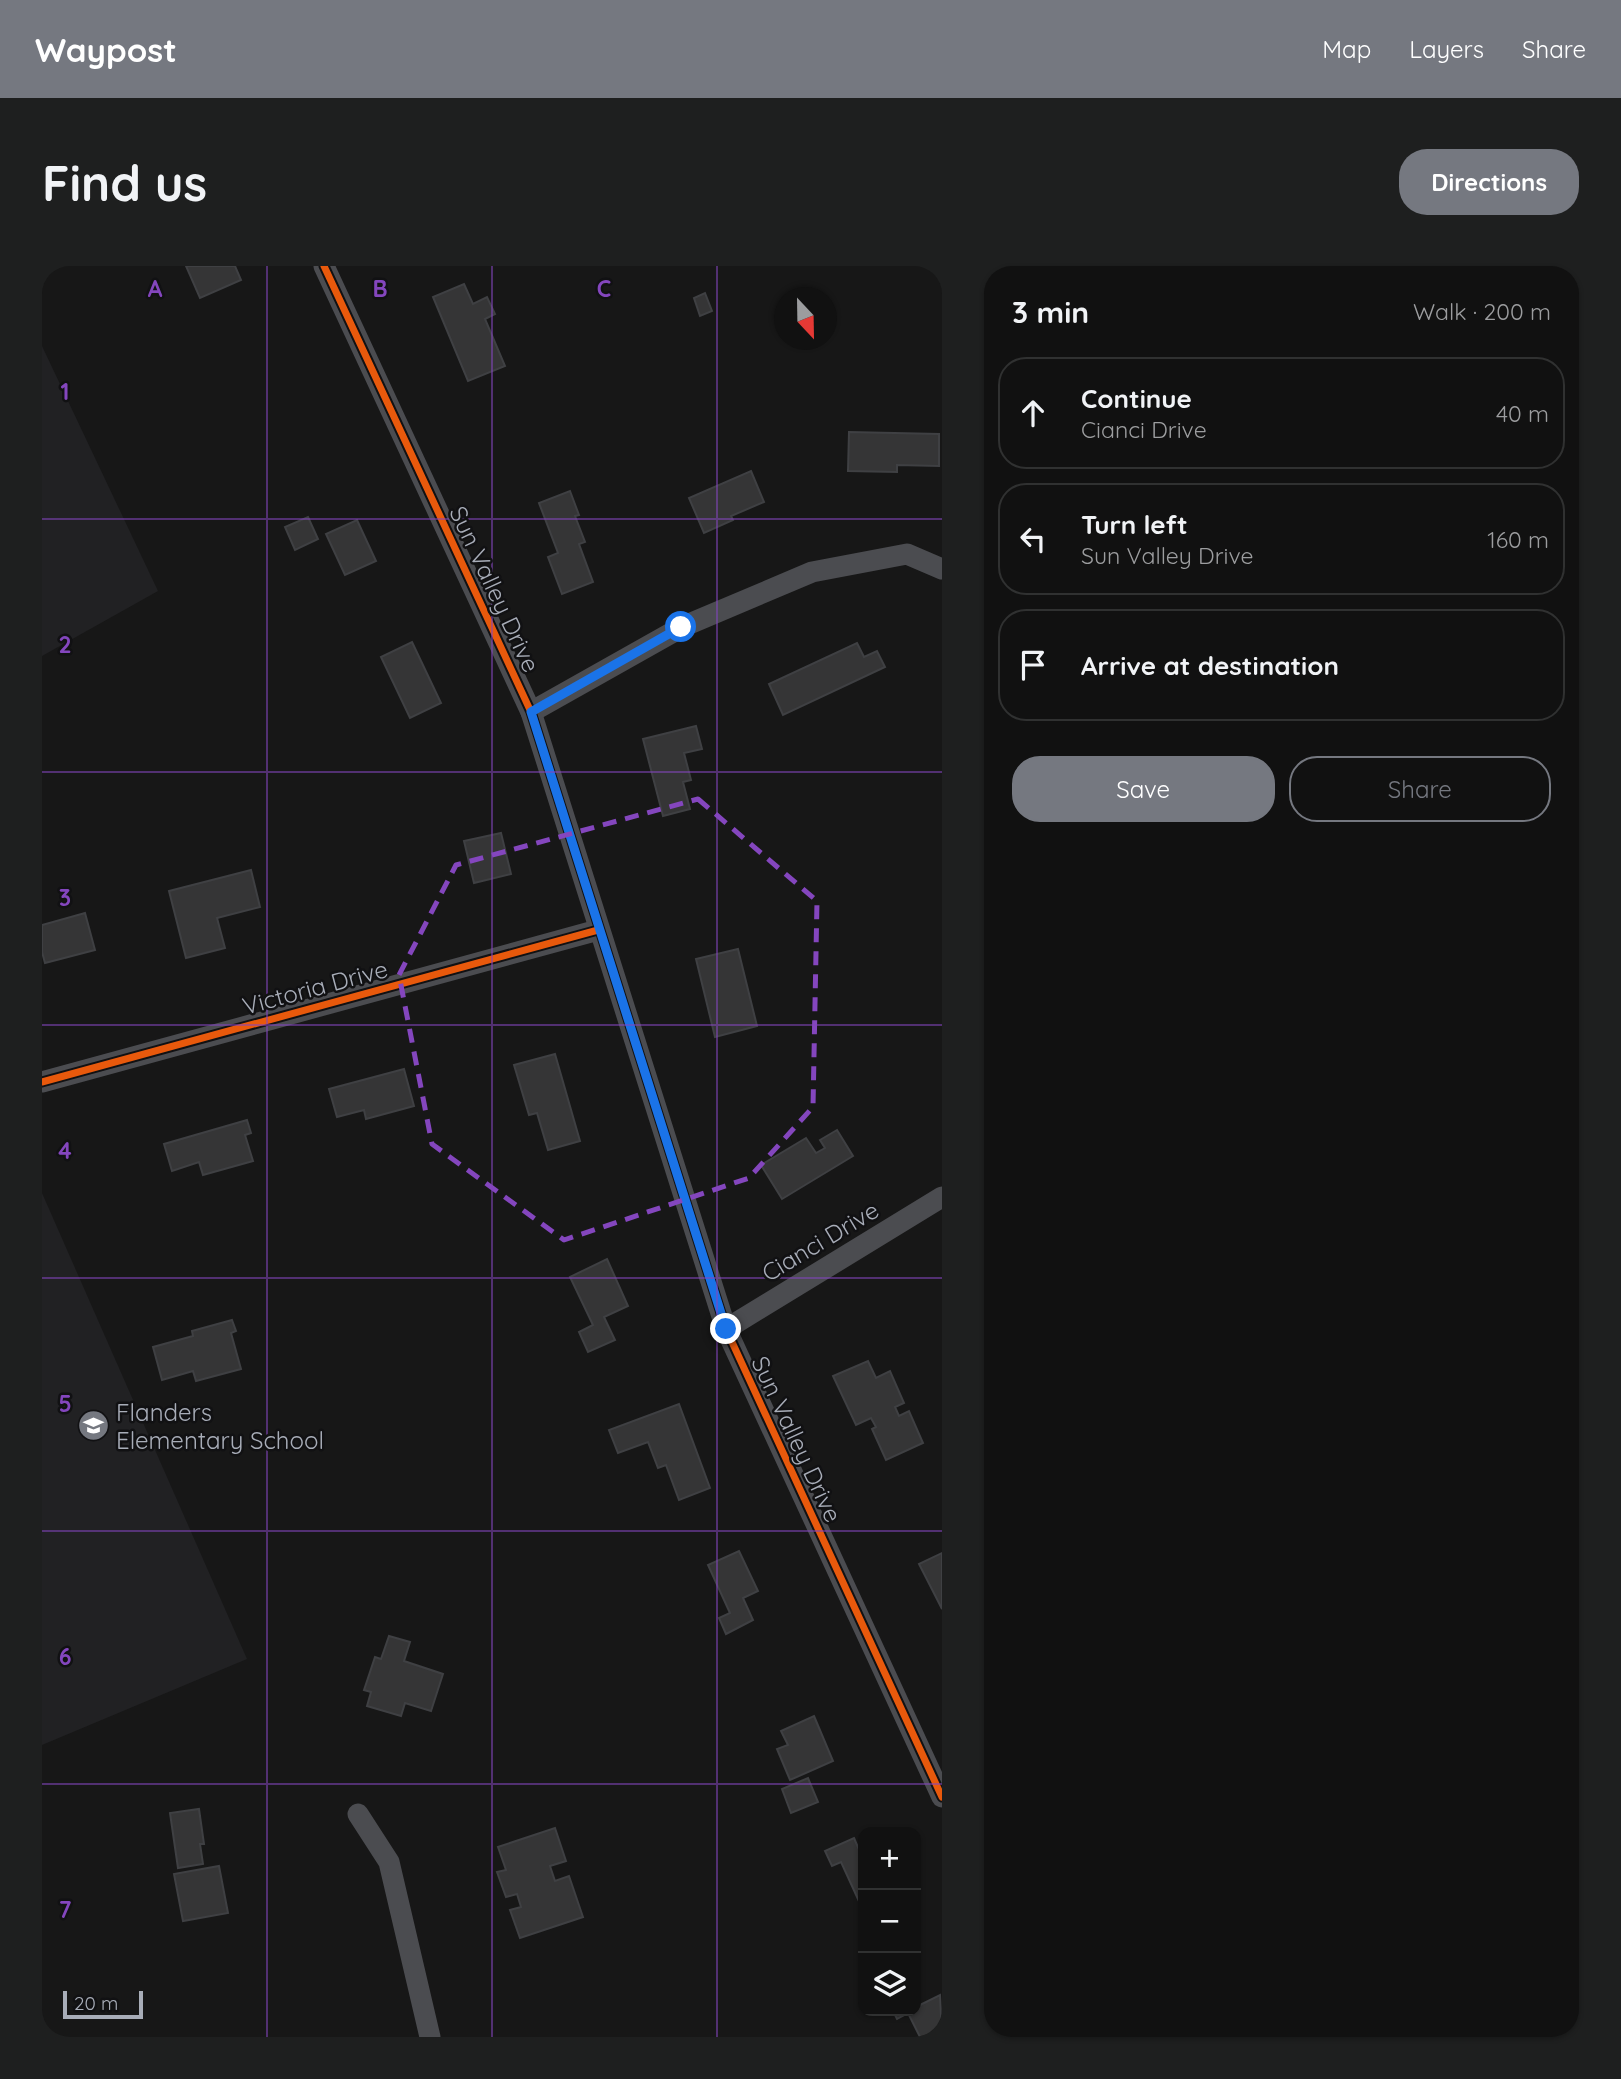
<!DOCTYPE html>
<meta charset="utf-8">
<style>
:root{--surface:#111;--page:#1e1f1f;--text:#f1f3f6;--muted:#9c9d9f;--line:#303131;--accent:#757880}
body{margin:0;font-family:Quicksand,sans-serif;background:var(--page);color:var(--text)}
.controls{position:absolute;right:21px;bottom:21px;display:grid;overflow:hidden;border-radius:14px;box-shadow:0 2px 5px #0004}
.controls button{width:63px;height:63px;display:grid;place-items:center;padding:0;border:0;border-bottom:2px solid var(--line);background:var(--surface);color:var(--text);font:35px sans-serif}
.compass{position:absolute;left:732px;top:21px;width:63px;height:63px;border-radius:50%;background:var(--surface);box-shadow:0 2px 5px #0004;rotate:158deg}
.scale{position:absolute;left:21px;bottom:18px;width:80px;box-sizing:border-box;padding-left:7px;border:4px solid #a8adb8;border-top:0;font-size:19px;line-height:24px;white-space:nowrap;color:#a8adb8;-webkit-text-stroke:5px #111113;paint-order:stroke}
.stop{position:absolute;width:21px;height:21px;margin:-16px;border:5px solid #1a73e8;border-radius:50%;background:#fff}
.stop.end{background:#1a73e8;border-color:#fff;box-shadow:0 2px 7px #0008}
.list{margin:0;padding:0;list-style:none}
h2{display:flex;justify-content:space-between;align-items:center;height:91px;margin:0;padding:0 28px;font-size:30px}
h2 small{font-size:23px;font-weight:400;color:var(--muted)}
.list li{display:grid;grid-template-columns:46px 1fr auto;gap:21px;align-items:center;box-sizing:border-box;height:112px;margin:0 14px 14px;padding:0 14px;border:2px solid var(--line);border-radius:28px}
.list b{display:block;font-size:26px;white-space:nowrap}
.list p{margin:0;font-size:23px;white-space:nowrap;color:var(--muted)}
.list em{font-size:23px;font-style:normal;color:var(--muted)}
.actions{display:flex;gap:14px;padding:21px 28px}
.actions a{flex:1;padding:16px 0;border:2px solid var(--accent);border-radius:28px;text-align:center;font-size:24px;color:var(--accent)}
.actions .main{background:var(--accent);color:#fff}
.icon{flex:none;width:38px;height:38px;fill:none;stroke:currentColor;stroke-width:2;stroke-linecap:round;stroke-linejoin:round}
.map{position:relative;flex:none;width:900px;height:1771px;overflow:hidden;border-radius:28px}
header{display:flex;align-items:center;gap:42px;box-sizing:border-box;height:98px;padding:0 35px;background:var(--accent);color:#fff}
header strong{font-size:33px}
nav{display:flex;gap:38px;margin-inline-start:auto;font-size:24px}
.intro{display:flex;align-items:center;justify-content:space-between;box-sizing:border-box;height:168px;padding:0 42px}
h1{margin:0;font-size:49px}
.button{padding:18px 32px;border-radius:28px;background:var(--accent);color:#fff;font-size:24px;font-weight:700}
main{display:flex;gap:42px;padding:0 42px}
aside{flex:1;background:var(--surface);border-radius:28px;box-shadow:0 2px 5px #0004}
.map>svg:first-child{display:block}
.built{fill:#212123}
.building{fill:#353536;stroke:#3f4043;stroke-width:2}
.lines{fill:none;stroke-linecap:round;stroke-linejoin:round}
.minor{stroke:#4b4c50;stroke-width:21}
.cycleway-casing{stroke:#111113;stroke-width:11}
.cycleway{stroke:#e8590c;stroke-width:7}
.route{stroke:#1a73e8;stroke-width:9}
.marked{fill:none;stroke:#8446be;stroke-width:5;stroke-dasharray:14 9;stroke-linejoin:round}
.grid{fill:none;stroke:#8446be;stroke-width:2;stroke-opacity:0.55}
.labels{text-anchor:middle;dominant-baseline:central;stroke-width:5;stroke-linejoin:round;paint-order:stroke}
.street-label{font-size:24px;fill:#a8adb8;stroke:#111113}
.poi-label{font-size:24px;fill:#a8adb8;stroke:#111113;text-anchor:start}
.grid-label{font-size:23px;text-anchor:middle;font-weight:bold;fill:#8446be;stroke:#111113;stroke-width:5;stroke-linejoin:round;paint-order:stroke}
</style>
<header>
<strong>Waypost</strong>
<nav><a>Map</a><a>Layers</a><a>Share</a></nav>
</header>
<div class="intro"><h1>Find us</h1><a class="button">Directions</a></div>
<main>
<div class="map">
<svg width="900" height="1771" viewBox="0 0 900 1771">
<rect width="100%" height="100%" fill="#171717"/>
<g class="built">
<path d="M0,80L116,325L0,390Z"/>
<path d="M0,927L205,1393L0,1479Z"/>
</g>
<g class="building">
<path d="M144,0H193L199,14L158,32Z"/>
<path d="M422,18L431,38L445,31L453,48L443,53L463,100L426,115L391,31Z"/>
<path d="M663,27L670,45L658,50L652,32Z"/>
<path d="M807,166L897,168V200L855,199V206L806,205Z"/>
<path d="M709,205L722,236L689,250L691,254L662,267L647,232Z"/>
<path d="M528,225L537,249L533,250L543,276L537,278L551,316L520,328L506,291L516,287L497,237Z"/>
<path d="M266,251L276,273L253,284L243,261Z"/>
<path d="M315,254L334,295L303,309L284,268Z"/>
<path d="M370,376L399,437L368,452L339,391Z"/>
<path d="M815,377L822,391L835,385L843,401L741,449L727,418Z"/>
<path d="M654,460L660,483L642,487L649,514L641,516L648,543L621,550L601,473Z"/>
<path d="M459,567L469,608L432,617L422,575Z"/>
<path d="M209,604L218,641L175,652L183,682L144,692L127,625Z"/>
<path d="M43,647L53,684L3,697L0,686V659Z"/>
<path d="M696,683L715,760L673,771L654,693Z"/>
<path d="M513,788L538,875L506,884L495,847L487,849L472,799Z"/>
<path d="M362,803L372,840L324,853L322,844L295,851L287,823Z"/>
<path d="M205,854L209,867L203,869L211,895L161,909L157,896L130,905L122,878Z"/>
<path d="M795,864L811,890L740,933L719,899L764,872L774,887L783,882L778,874Z"/>
<path d="M565,993L586,1040L562,1051L573,1074L546,1086L537,1066L551,1059L528,1011Z"/>
<path d="M190,1054L194,1065L189,1067L199,1103L154,1115L151,1105L120,1114L111,1081L151,1070L150,1065Z"/>
<path d="M826,1095L834,1112L848,1105L862,1137L853,1141L857,1150L867,1145L881,1177L844,1194L830,1163L834,1161L829,1152L814,1159L791,1110Z"/>
<path d="M637,1138L668,1222L637,1234L624,1199L616,1202L606,1176L576,1187L567,1164Z"/>
<path d="M697,1285L716,1325L701,1332L711,1354L684,1368L677,1352L688,1347L666,1299Z"/>
<path d="M900,1287V1343L877,1298Z"/>
<path d="M347,1370L368,1376L362,1395L401,1408L389,1445L363,1437L359,1450L325,1440L329,1426L322,1424L333,1391L339,1393Z"/>
<path d="M772,1450L791,1495L748,1514L735,1483L746,1479L739,1465Z"/>
<path d="M766,1512L776,1536L749,1547L740,1523Z"/>
<path d="M157,1543L162,1578H158L161,1598L136,1602L128,1547Z"/>
<path d="M513,1562L524,1595L508,1600L513,1615L527,1610L541,1651L478,1672L468,1644L479,1641L475,1628L464,1631L455,1606L464,1604L456,1581Z"/>
<path d="M812,1572L821,1593V1644L799,1596L790,1600L783,1585Z"/>
<path d="M177,1600L186,1647L141,1655L132,1608Z"/>
<path d="M898,1729L900,1771H878L866,1747L855,1753L851,1745H874V1735L876,1740Z"/>
</g>
<g class="lines">
<g class="minor">
<path d="M282,0L489,446L684,1063L900,1531"/>
<path d="M489,446L640,361L770,306L865,288L900,303"/>
<path d="M0,816L556,664"/>
<path d="M684,1063L900,931"/>
<path d="M316,1548L347,1596L388,1771"/>
</g>
<defs>
<g id="cycleway">
<path d="M282,0L489,446L684,1063L900,1531"/>
<path d="M0,816L556,664"/>
</g>
</defs>
<use href="#cycleway" class="cycleway-casing"/>
<use href="#cycleway" class="cycleway"/>
</g>
<g class="lines">
<path class="route" d="M639,361L489,446L684,1063"/>
</g>
<path class="marked" d="M656,533L775,635L771,841L707,912L522,974L390,878L357,709L414,599Z"/>
<path class="grid" d="M225,0V1771M450,0V1771M675,0V1771M0,253H900M0,506H900M0,759H900M0,1012H900M0,1265H900M0,1518H900"/>
<defs>
<symbol id="school-disc" viewBox="-11 -11 22 22"><circle r="9.5" fill="#757880" stroke="#111113"/><path d="M0-5L7-2L0 1L-7-2ZM-4 1L0 2.5L4 1V4Q0 6-4 4Z" fill="#fff"/></symbol>
</defs>
<g fill-rule="evenodd">
<use href="#school-disc" x="34" y="1142" width="35" height="35"/>
</g>
<g class="labels">
<g class="street-label">
<text transform="translate(453 323) rotate(65)">Sun Valley Drive</text>
<text transform="translate(273 721) rotate(-15)">Victoria Drive</text>
<text transform="translate(778 975) rotate(-31)">Cianci Drive</text>
<text transform="translate(755 1173) rotate(65)">Sun Valley Drive</text>
</g>
<g class="poi-label">
<text x="74" y="1146">Flanders<tspan x="74" dy="28">Elementary School</tspan></text>
</g>
</g>
<g class="grid-label">
<text x="113" y="31">A</text>
<text x="338" y="31">B</text>
<text x="562" y="31">C</text>
<text x="23" y="134">1</text>
<text x="23" y="387">2</text>
<text x="23" y="640">3</text>
<text x="23" y="893">4</text>
<text x="23" y="1146">5</text>
<text x="23" y="1399">6</text>
<text x="23" y="1652">7</text>
</g>
</svg>
<div class="controls">
<button>+</button>
<button>−</button>
<button><svg class="icon" aria-label="layers" viewBox="0 0 24 24"><path d="M12 4l9 5-9 5-9-5zM3 14l9 5 9-5"/></svg></button>
</div>
<svg class="compass" viewBox="-18 -18 36 36"><path d="M0-13l5 13h-10z" fill="#e53935"/><path d="M0 13l5-13h-10z" fill="#9c9d9f"/></svg>
<div class="scale">20 m</div>
<div class="stop" style="left:639px;top:361px"></div>
<div class="stop end" style="left:684px;top:1063px"></div>
</div>
<aside>
<h2>3 min<small>Walk · 200 m</small></h2>
<ul class="list">
<li><svg class="icon" aria-label="ahead" viewBox="0 0 24 24"><path d="M12 20V5M6 11l6-6 6 6"/></svg><div><b>Continue</b><p>Cianci Drive</p></div><em>40 m</em></li>
<li><svg class="icon" aria-label="left" viewBox="0 0 24 24"><path d="M17 20v-9H6M10 6l-5 5 5 5"/></svg><div><b>Turn left</b><p>Sun Valley Drive</p></div><em>160 m</em></li>
<li><svg class="icon" aria-label="arrive" viewBox="0 0 24 24"><path d="M6 21V4h12l-3 4 3 4H6"/></svg><div><b>Arrive at destination</b></div></li>
</ul>
<div class="actions"><a class="main">Save</a><a>Share</a></div>
</aside>
</main>
